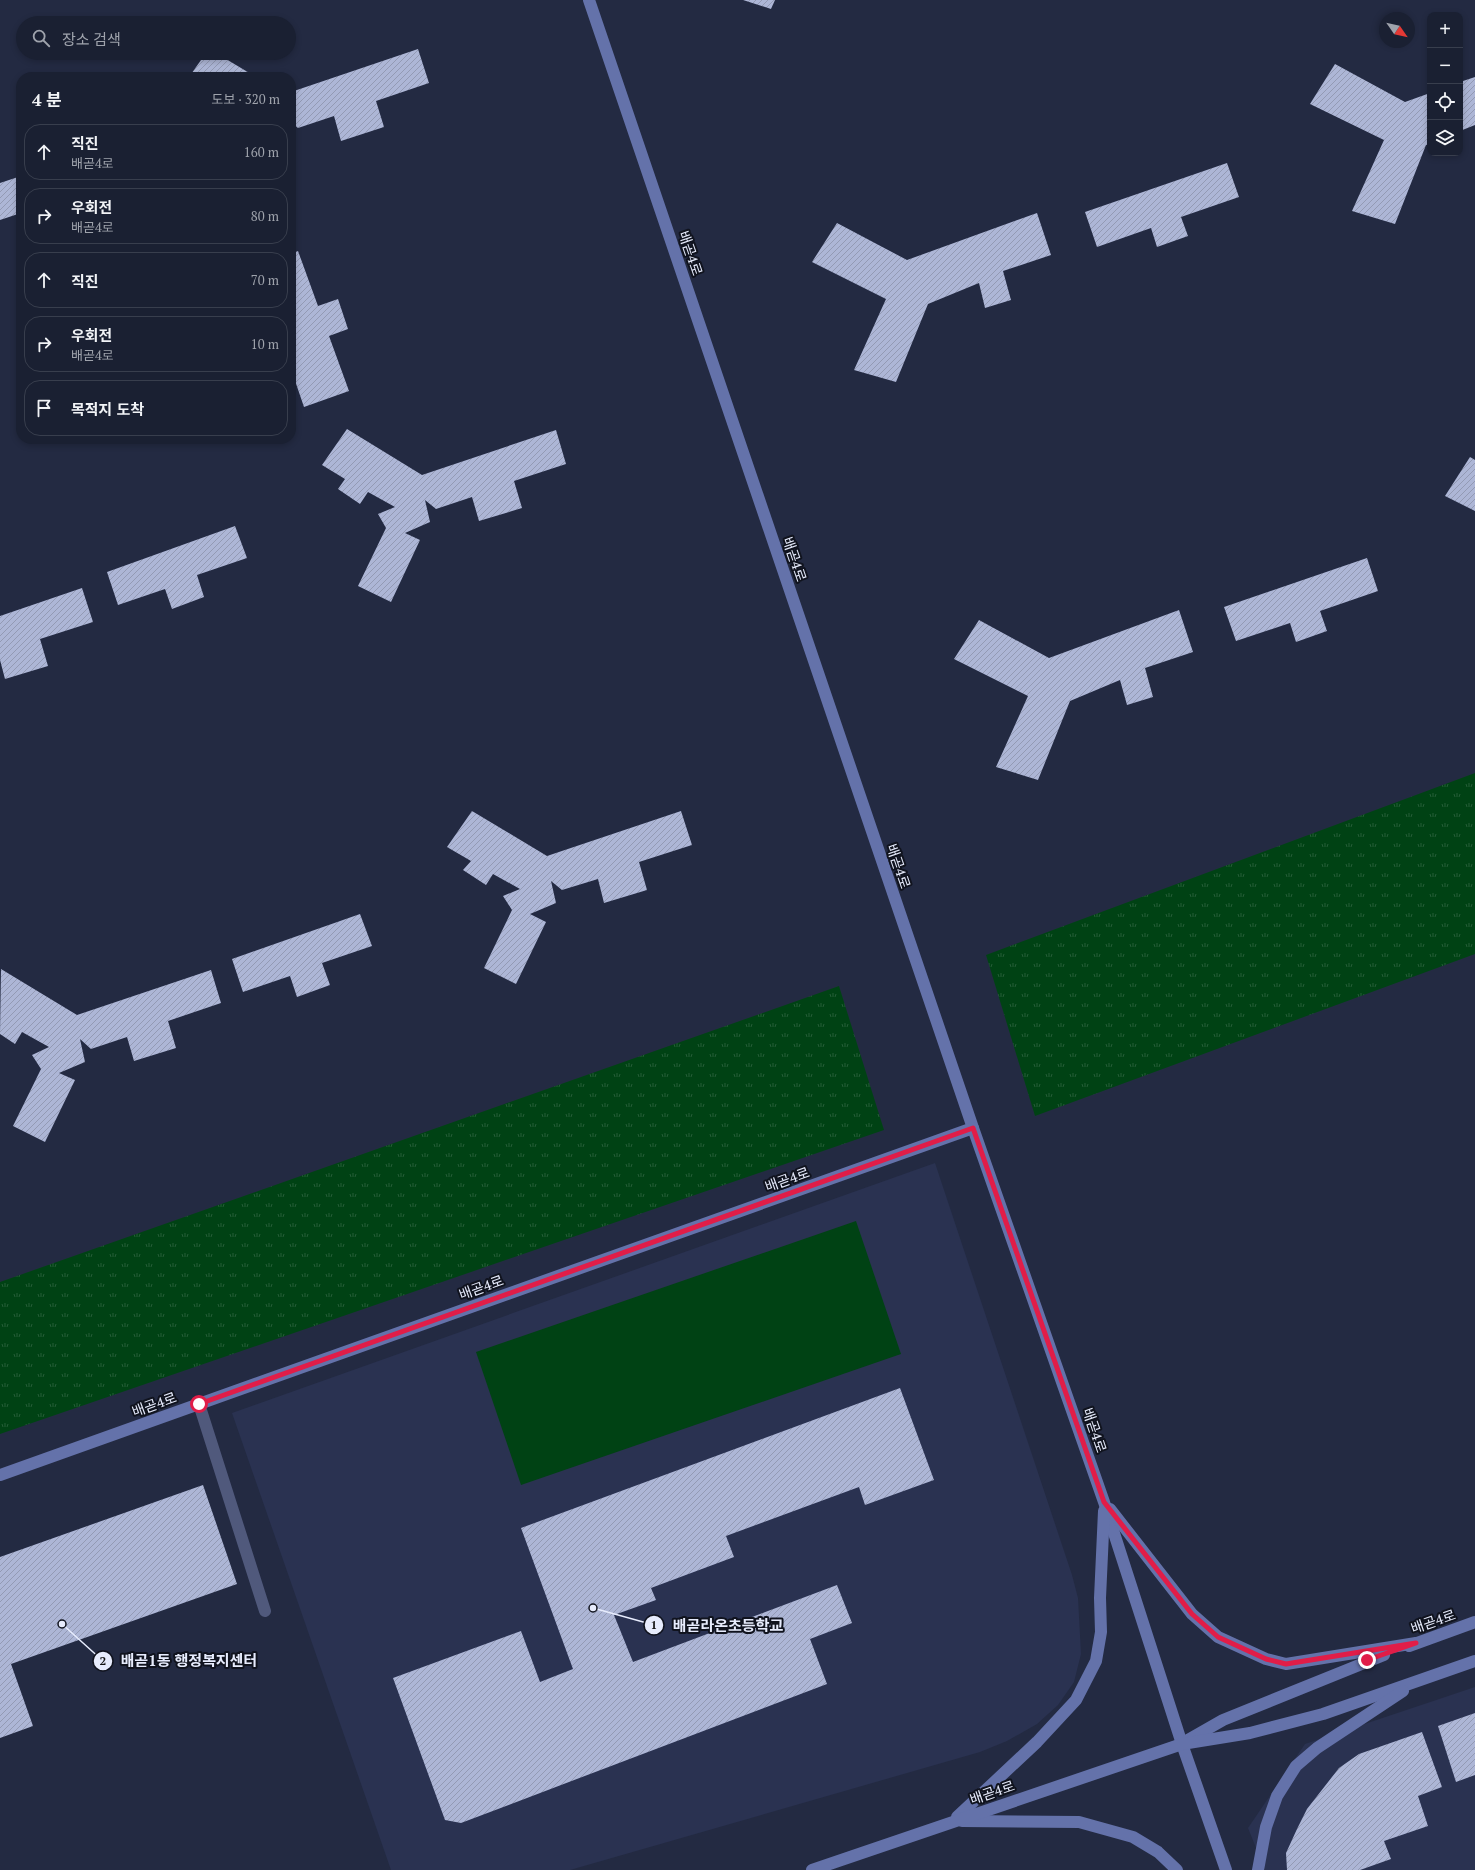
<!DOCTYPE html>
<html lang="ko">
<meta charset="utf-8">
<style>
:root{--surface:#1a2032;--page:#272d3e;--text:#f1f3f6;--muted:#9fa3ac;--line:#383e4d}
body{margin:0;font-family:"PT Serif","Noto Sans KR",serif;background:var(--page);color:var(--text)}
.controls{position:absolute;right:12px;top:12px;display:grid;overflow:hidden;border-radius:8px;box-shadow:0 2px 6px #0003}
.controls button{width:36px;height:36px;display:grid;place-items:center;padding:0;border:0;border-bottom:1px solid var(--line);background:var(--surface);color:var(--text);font:20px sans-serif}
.compass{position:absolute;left:1379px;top:12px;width:36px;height:36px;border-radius:50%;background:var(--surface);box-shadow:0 2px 6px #0003;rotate:124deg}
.stop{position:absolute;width:12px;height:12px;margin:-9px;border:3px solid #e11d48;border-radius:50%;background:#fff}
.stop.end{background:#e11d48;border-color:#fff;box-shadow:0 1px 4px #0008}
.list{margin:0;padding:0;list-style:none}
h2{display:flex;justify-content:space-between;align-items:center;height:52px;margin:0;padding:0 16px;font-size:17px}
h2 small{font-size:13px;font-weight:400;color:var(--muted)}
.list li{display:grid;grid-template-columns:26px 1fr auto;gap:12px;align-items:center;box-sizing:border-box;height:56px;margin:0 8px 8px;padding:0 8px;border:1px solid var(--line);border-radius:16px}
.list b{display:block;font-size:15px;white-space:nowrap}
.list p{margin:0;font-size:13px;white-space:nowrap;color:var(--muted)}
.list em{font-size:13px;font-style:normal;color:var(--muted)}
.icon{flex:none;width:22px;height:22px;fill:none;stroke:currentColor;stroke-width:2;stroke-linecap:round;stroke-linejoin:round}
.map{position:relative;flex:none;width:1475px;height:1870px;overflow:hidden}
.search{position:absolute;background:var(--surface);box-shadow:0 2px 6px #0003;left:16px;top:16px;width:280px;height:44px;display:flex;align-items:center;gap:10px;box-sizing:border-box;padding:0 14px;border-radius:22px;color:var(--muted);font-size:15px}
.panel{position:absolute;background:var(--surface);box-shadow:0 2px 6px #0003;left:16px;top:72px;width:280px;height:372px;border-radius:16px}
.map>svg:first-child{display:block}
.built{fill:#2a3251}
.grass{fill:url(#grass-tufts)}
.pitch{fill:#004214}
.building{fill:url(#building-hatch)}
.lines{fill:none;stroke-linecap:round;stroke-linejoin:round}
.lane{stroke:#50597c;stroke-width:12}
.secondary{stroke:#6472aa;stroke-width:12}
.route{stroke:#e11d48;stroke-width:5}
.labels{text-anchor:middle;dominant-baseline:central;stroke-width:4;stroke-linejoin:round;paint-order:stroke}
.street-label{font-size:14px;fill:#e7ecfd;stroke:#10131e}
.leader{fill:none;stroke:#e7ecfd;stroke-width:1.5}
.callout-dot{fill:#e7ecfd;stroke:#10131e;stroke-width:1.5}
.mark-label{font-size:12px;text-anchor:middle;font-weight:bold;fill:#111}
.callout-label{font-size:15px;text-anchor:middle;font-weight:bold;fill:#e7ecfd;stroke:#10131e;stroke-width:4;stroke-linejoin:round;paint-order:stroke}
</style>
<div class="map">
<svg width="1475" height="1870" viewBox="0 0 1475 1870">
<defs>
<pattern id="grass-tufts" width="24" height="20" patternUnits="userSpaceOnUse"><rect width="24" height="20" fill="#004214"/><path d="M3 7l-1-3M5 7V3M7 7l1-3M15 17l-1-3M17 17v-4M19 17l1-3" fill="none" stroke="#255d37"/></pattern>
<pattern id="building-hatch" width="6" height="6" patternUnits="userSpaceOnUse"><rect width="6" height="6" fill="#adb6d6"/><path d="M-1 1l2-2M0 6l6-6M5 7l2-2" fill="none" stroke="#939ab4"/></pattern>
</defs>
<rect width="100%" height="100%" fill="#232a42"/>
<g class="built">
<path d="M935,1163L1072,1575L1078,1598L1081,1654L1074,1682L1058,1705L1037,1724L1007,1741L980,1752L570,1870H391L232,1413Z"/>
<path d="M1475,1687V1870H1265L1248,1828L1305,1744Z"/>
</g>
<g class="grass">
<path d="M1475,773V954L1035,1116L986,955Z"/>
<path d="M839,986L884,1130L0,1434V1282Z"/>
</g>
<path class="pitch" d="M856,1221L901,1354L521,1485L476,1352Z"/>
<g class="building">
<path d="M743,0H775L771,9Z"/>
<path d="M418,49L429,83L376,101L384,127L341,141L334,116L298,128L291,122V92Z"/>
<path d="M206,53H216L256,77H189Z"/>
<path d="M1335,64L1405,102L1430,93V144L1426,145L1395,224L1352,211L1384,140L1310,104Z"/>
<path d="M1475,77V125L1460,131V82Z"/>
<path d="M1227,163L1239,197L1181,217L1188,236L1157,247L1151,228L1097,247L1085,212Z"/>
<path d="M21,176V213L0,220V183Z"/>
<path d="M1037,213L1051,255L1003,271L1011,300L985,308L979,283L928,304L896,382L854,370L886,299L812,262L837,223L907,260Z"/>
<path d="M298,251L318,306L338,299L348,329L329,336L349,391L304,407L291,369V254Z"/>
<path d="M347,429L422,475L556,430L566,464L514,481L522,508L479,521L472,497L436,509L425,500L430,522L405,533L420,540L391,602L358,586L386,528L378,514L395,507L368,492L360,504L338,489L345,479L322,465Z"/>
<path d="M1470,457L1475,460V511L1445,496Z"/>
<path d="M235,526L247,558L197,575L204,597L172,609L165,589L118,605L107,572Z"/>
<path d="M1367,558L1378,591L1320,611L1327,631L1296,642L1290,623L1236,641L1224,607Z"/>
<path d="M82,588L93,622L40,639L48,666L5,679L0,660V616Z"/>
<path d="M1179,610L1193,652L1145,668L1153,697L1127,705L1120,680L1070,701L1038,780L996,767L1028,696L954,659L979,620L1049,658Z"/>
<path d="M472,811L547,856L681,811L692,845L639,862L647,890L604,903L598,879L562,890L551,881L556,903L530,914L546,922L516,984L484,968L512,910L503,896L520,889L493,874L486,885L463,870L471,861L447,847Z"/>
<path d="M360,914L372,946L322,963L330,985L297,997L290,976L243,992L232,959Z"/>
<path d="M1,969L77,1015L211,970L221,1003L168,1021L176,1048L134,1061L127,1037L91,1049L80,1039L85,1062L59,1073L75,1080L45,1142L13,1126L41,1069L32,1055L49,1047L22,1032L15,1044L0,1034Z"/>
<path d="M900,1388L934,1480L865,1505L859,1487L726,1536L734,1557L651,1588L656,1600L614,1615L633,1662L837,1585L852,1623L810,1639L827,1684L461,1823L445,1820L393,1678L521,1631L540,1682L573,1669L521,1528Z"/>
<path d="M203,1485L237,1584L11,1664L33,1726L0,1738V1557Z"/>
<path d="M1475,1713V1775L1456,1782L1438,1726Z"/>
<path d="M1422,1732L1442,1787L1418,1796L1428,1826L1384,1841L1391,1859L1360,1870H1287L1286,1853L1297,1829L1307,1809L1339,1768L1359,1754Z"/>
</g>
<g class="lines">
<path class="lane" d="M199,1404L265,1611"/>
<g class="secondary">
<path d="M589,0L973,1128L1104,1502L1182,1744L1226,1870"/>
<path d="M0,1475L973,1128"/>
<path d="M1110,1509L1192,1614L1218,1637L1266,1659L1286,1664L1416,1643"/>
<path d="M1409,1646L1475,1622"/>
<path d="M1188,1740L1223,1720L1384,1655"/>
<path d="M957,1817L1037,1742L1076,1700L1096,1661L1101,1632L1100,1598L1104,1511"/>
<path d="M962,1821L1079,1822L1133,1837L1158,1852L1177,1870"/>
<path d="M812,1870L1182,1744L1250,1733L1323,1714L1475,1661"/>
<path d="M1258,1870L1266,1827L1277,1796L1296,1766L1317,1748L1403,1691"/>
</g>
</g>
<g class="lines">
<path class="route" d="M199,1404L973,1128L1104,1502L1192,1614L1218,1637L1266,1659L1286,1664L1416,1643L1367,1660"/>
</g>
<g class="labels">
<g class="street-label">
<text transform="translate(691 253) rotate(71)">배곧4로</text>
<text transform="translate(795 559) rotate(71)">배곧4로</text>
<text transform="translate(899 866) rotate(71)">배곧4로</text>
<text transform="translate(787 1179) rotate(-20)">배곧4로</text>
<text transform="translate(481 1287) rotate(-20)">배곧4로</text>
<text transform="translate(154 1404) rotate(-20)">배곧4로</text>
<text transform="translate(1095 1430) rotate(71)">배곧4로</text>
<text transform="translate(1433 1621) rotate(-19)">배곧4로</text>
<text transform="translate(992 1792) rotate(-19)">배곧4로</text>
</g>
</g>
<path class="leader" d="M593 1608L654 1625M62 1624L103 1661"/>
<g class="callout-dot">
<circle cx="593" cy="1608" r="4"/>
<circle cx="62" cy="1624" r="4"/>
<circle cx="654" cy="1625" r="10"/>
<circle cx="103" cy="1661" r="10"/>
</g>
<g class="mark-label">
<text x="654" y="1629">1</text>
<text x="103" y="1665">2</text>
</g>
<g class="callout-label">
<text x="728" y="1631">배곧라온초등학교</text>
<text x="189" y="1666">배곧1동 행정복지센터</text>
</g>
</svg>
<div class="controls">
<button>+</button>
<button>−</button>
<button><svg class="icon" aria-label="locate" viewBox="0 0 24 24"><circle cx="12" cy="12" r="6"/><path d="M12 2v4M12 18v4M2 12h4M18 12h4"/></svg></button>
<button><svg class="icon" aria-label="layers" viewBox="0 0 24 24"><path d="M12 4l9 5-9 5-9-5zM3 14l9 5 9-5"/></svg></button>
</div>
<svg class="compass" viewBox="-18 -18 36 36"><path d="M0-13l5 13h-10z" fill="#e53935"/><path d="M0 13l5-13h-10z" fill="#9fa3ac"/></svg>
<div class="stop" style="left:199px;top:1404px"></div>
<div class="stop end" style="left:1367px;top:1660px"></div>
<div class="search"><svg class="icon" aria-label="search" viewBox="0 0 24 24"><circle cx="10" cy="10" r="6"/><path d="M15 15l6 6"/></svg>장소 검색</div>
<section class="panel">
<h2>4 분<small>도보 · 320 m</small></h2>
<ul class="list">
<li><svg class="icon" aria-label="ahead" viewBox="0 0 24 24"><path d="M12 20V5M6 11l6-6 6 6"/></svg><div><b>직진</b><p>배곧4로</p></div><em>160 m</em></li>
<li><svg class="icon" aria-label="right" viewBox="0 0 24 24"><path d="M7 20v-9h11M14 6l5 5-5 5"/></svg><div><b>우회전</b><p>배곧4로</p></div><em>80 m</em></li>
<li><svg class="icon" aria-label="ahead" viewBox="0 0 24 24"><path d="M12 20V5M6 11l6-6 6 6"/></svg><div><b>직진</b></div><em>70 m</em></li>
<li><svg class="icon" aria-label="right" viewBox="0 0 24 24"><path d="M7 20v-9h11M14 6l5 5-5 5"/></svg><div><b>우회전</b><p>배곧4로</p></div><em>10 m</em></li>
<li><svg class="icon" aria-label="arrive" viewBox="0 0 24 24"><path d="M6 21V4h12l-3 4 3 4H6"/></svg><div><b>목적지 도착</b></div></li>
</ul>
</section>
</div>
